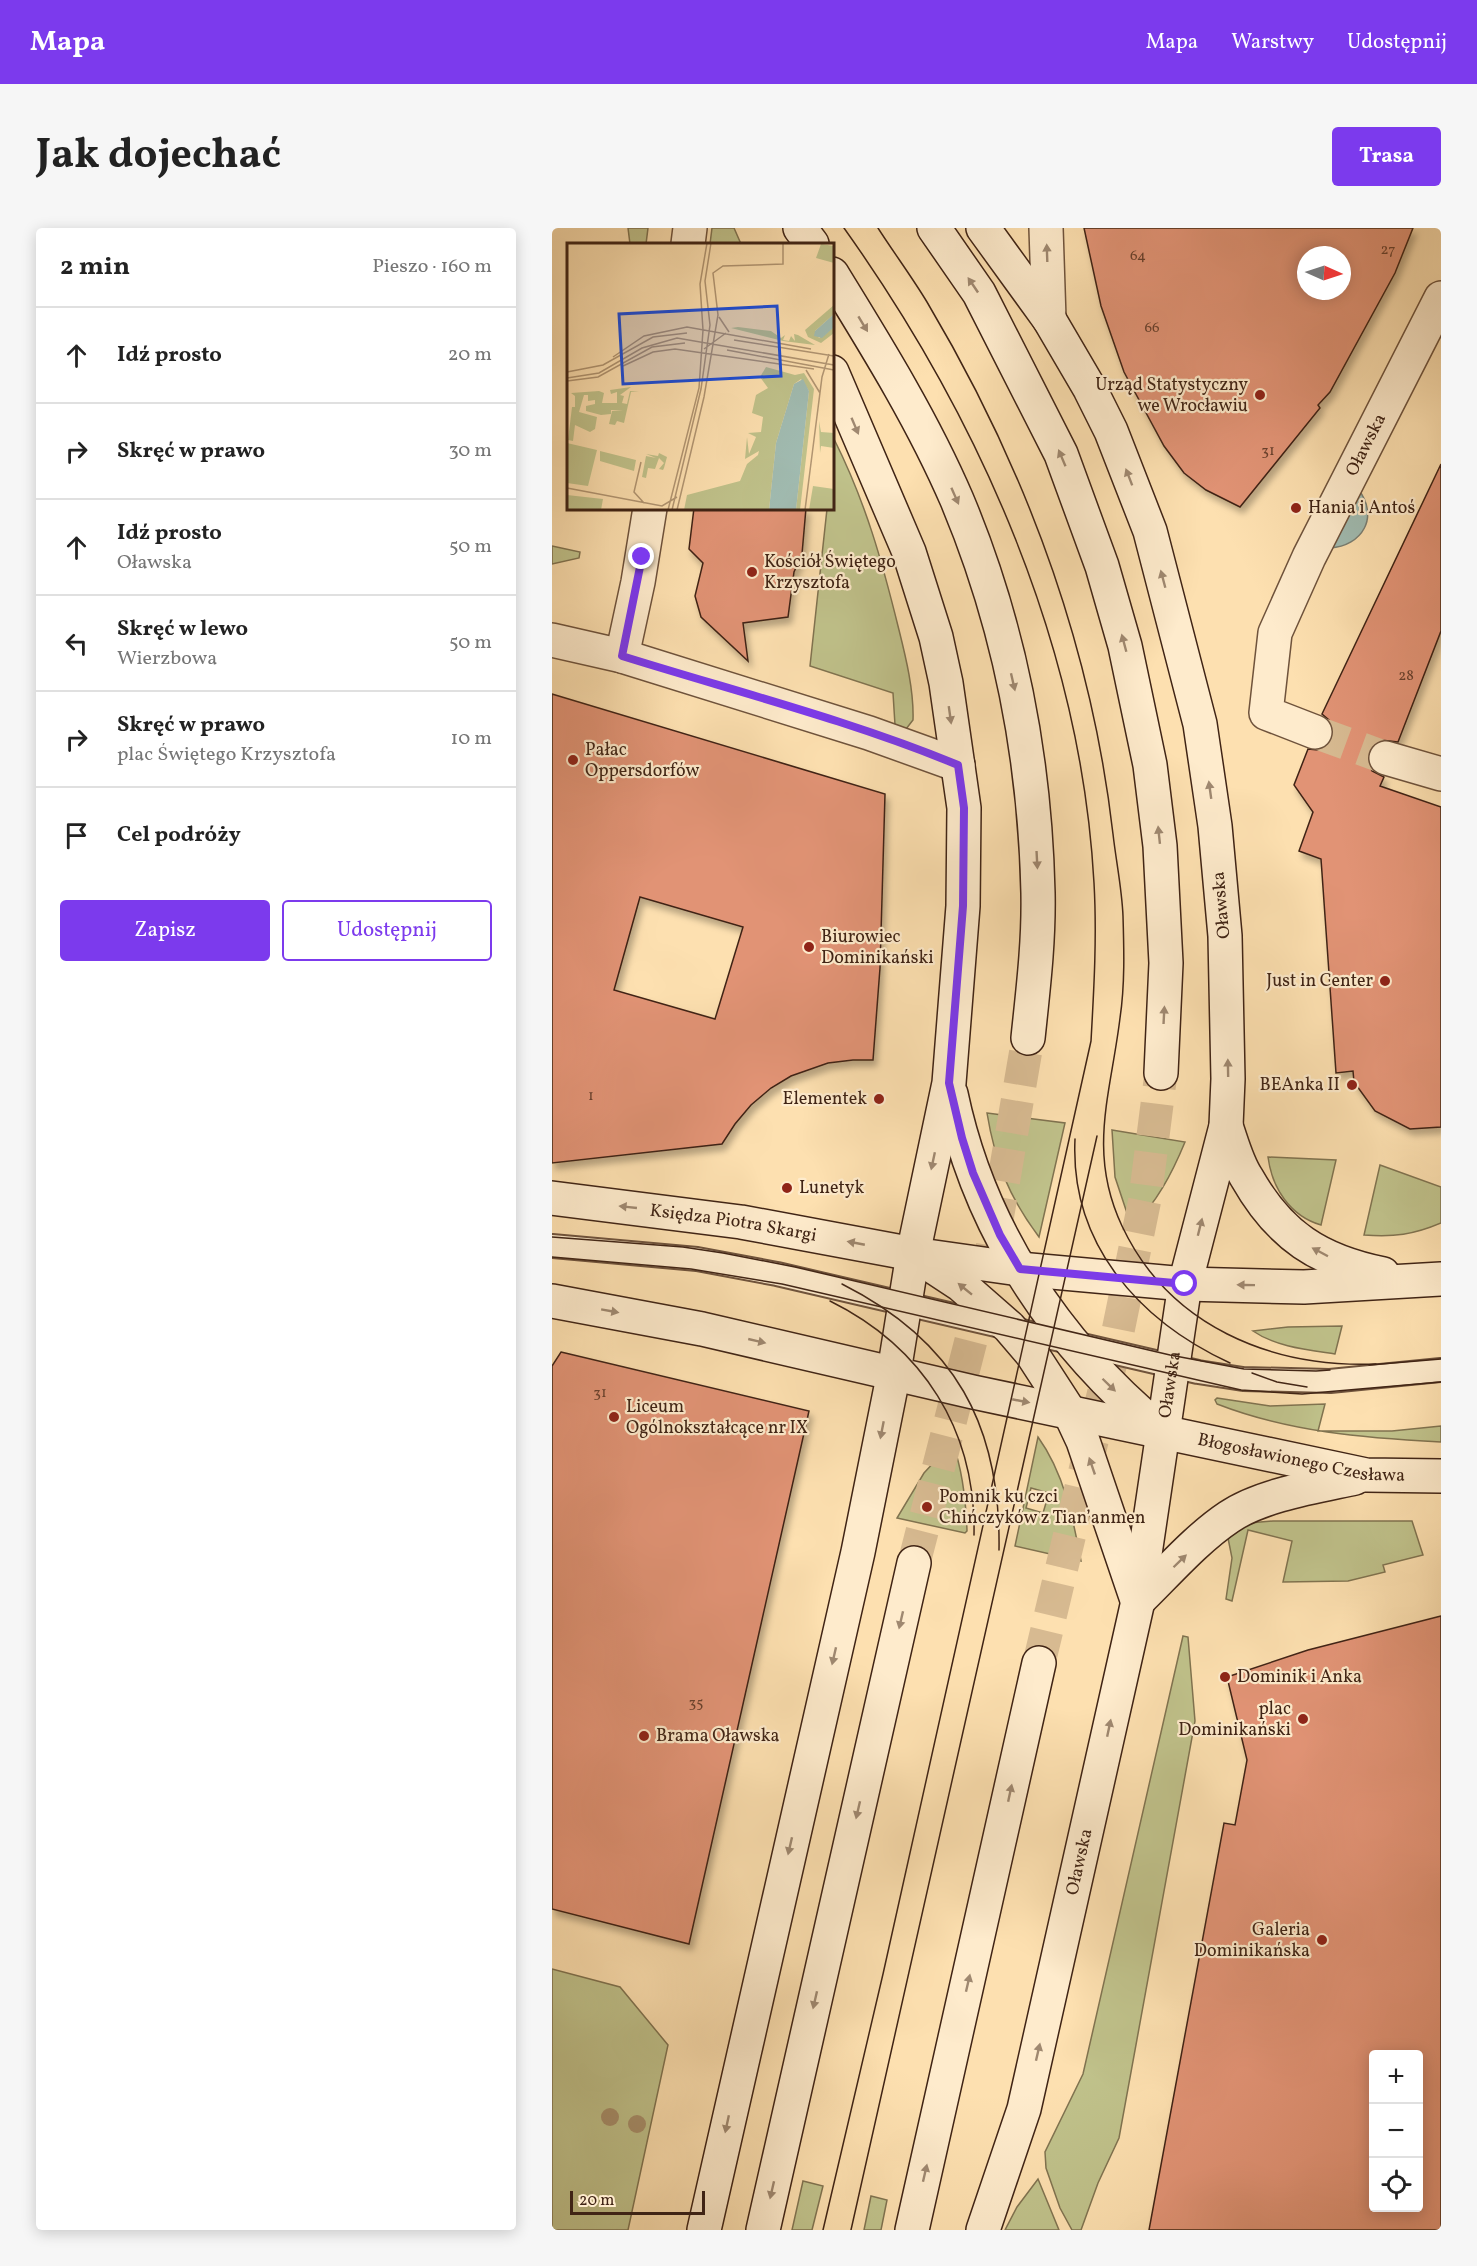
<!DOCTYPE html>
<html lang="pl">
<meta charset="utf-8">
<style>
:root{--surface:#fff;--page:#f6f6f6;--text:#222;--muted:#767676;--line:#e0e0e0;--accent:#7c3aed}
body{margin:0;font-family:Vollkorn,serif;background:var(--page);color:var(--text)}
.controls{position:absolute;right:18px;bottom:18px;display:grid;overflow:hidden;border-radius:6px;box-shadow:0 3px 15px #0003}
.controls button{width:54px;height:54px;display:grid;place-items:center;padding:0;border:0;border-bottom:2px solid var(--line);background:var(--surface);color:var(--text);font:30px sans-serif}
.compass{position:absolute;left:745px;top:18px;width:54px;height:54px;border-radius:50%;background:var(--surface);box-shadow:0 3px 15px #0003;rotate:93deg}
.scale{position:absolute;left:18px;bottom:15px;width:135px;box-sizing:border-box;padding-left:6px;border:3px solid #402415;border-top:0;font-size:16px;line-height:21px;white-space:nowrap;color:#402415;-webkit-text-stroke:4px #feebcc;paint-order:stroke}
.stop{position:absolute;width:18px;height:18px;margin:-14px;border:4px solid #7c3aed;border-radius:50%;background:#fff}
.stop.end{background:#7c3aed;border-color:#fff;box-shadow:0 2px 6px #0008}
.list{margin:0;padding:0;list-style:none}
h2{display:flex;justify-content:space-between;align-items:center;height:78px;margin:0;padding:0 24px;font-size:26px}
h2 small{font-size:20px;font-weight:400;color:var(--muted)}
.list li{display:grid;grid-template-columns:39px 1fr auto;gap:18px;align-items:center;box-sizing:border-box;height:96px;padding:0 24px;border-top:2px solid var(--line)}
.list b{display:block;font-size:22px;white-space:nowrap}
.list p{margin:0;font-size:20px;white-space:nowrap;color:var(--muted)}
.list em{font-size:20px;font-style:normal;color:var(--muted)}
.actions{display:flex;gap:12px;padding:18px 24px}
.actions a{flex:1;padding:14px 0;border:2px solid var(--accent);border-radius:6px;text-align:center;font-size:21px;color:var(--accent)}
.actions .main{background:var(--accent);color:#fff}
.icon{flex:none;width:33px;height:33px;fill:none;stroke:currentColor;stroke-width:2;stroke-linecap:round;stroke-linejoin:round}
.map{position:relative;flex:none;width:889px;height:2002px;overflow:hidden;border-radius:6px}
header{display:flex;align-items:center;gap:36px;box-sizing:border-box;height:84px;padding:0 30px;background:var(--accent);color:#fff}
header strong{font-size:28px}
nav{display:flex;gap:33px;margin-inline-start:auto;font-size:21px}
.intro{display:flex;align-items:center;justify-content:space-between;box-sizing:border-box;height:144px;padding:0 36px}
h1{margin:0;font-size:42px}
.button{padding:15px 27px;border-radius:6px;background:var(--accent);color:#fff;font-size:21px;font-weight:700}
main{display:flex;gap:36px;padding:0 36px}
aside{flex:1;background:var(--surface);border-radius:6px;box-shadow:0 3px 15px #0003}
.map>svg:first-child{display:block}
.green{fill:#c0c28b;stroke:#807350;stroke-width:1.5;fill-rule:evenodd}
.water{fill:#a1bcb2;stroke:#7a7f73;stroke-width:1.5}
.building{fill:#e19375;stroke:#402415;stroke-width:1.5;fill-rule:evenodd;filter:url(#shadow)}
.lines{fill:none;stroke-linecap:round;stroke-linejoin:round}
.street-tunnel{stroke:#d7ba91;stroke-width:33;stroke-dasharray:33 16;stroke-linecap:butt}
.secondary-tunnel{stroke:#d7ba91;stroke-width:33;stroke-dasharray:33 16;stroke-linecap:butt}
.lane-casing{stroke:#6f533c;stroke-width:26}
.street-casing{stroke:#6f533c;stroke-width:36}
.secondary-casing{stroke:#402415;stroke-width:36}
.lane{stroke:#feebcc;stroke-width:22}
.street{stroke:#feebcc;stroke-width:33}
.secondary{stroke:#feebcc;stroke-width:33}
.tram{stroke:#402415;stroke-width:1.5}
.tree{fill:#a78f6b}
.oneway{fill:#9f8870}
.route{stroke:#7c3aed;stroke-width:8}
.poi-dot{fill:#8f2418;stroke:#feebcc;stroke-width:2}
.labels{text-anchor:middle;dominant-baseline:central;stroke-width:4.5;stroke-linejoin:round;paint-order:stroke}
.number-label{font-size:15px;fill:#68402d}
.poi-label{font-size:18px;fill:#402415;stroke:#feebcc;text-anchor:start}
.street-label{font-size:18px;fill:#402415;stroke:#feebcc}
.inset-road{fill:none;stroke:#b19572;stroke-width:1.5}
.view{fill:#1d4ed8;fill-opacity:0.15;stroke:#1d4ed8;stroke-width:3}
.inset-edge{fill:none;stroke:#402415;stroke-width:3}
</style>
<header>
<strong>Mapa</strong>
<nav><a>Mapa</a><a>Warstwy</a><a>Udostępnij</a></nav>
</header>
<div class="intro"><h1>Jak dojechać</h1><a class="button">Trasa</a></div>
<main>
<aside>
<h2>2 min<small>Pieszo · 160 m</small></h2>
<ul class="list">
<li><svg class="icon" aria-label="ahead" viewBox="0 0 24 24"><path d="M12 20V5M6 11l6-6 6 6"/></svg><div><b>Idź prosto</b></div><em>20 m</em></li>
<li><svg class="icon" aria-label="right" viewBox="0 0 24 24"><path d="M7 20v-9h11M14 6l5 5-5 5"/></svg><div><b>Skręć w prawo</b></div><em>30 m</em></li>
<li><svg class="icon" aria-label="ahead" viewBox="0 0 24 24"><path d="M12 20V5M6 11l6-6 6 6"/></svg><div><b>Idź prosto</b><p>Oławska</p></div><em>50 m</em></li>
<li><svg class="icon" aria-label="left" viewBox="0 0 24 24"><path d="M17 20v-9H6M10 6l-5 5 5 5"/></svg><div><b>Skręć w lewo</b><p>Wierzbowa</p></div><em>50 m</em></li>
<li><svg class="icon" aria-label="right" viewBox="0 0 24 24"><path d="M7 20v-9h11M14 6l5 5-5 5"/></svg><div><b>Skręć w prawo</b><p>plac Świętego Krzysztofa</p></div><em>10 m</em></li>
<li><svg class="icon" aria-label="arrive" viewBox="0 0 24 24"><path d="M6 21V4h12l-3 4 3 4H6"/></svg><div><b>Cel podróży</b></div></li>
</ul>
<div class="actions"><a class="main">Zapisz</a><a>Udostępnij</a></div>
</aside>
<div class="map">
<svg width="889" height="2002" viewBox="0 0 889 2002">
<defs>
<filter id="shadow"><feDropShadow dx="3.5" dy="6" stdDeviation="3" flood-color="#0004"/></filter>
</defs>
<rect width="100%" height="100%" fill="#fde0b0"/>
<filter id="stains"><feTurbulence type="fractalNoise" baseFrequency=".00333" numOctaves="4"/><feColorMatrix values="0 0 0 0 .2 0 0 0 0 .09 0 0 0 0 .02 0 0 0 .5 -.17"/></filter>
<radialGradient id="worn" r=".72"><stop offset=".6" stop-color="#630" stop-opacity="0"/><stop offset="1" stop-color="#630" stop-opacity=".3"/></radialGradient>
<g class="green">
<path d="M76,0H96L94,16H78Z"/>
<path d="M160,0H182L189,16H158Z"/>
<path d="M282,211C314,275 330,333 347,402C354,430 362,463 361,492L354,501L343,497L341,465L258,438L275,281L280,280Z"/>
<path d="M0,318L28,324L27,330L0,336Z"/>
<path d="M435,885L513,895L487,1009C457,969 443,934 435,885Z"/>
<path d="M560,902L633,914C619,948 605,973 580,1000L563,949Z"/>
<path d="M716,929L784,932L769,997C738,988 720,960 716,929Z"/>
<path d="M828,937L889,959V995C861,1007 842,1009 812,1007Z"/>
<path d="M790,1098L783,1126C757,1122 724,1119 701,1103L736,1099Z"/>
<path d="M665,1170L718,1178L773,1176L766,1203H840L889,1198V1214C812,1210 737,1204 665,1176L663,1172Z"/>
<path d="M486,1209C512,1245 521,1290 529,1333L463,1318ZM479,1260L497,1265L491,1285L474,1280Z"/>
<path d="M399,1216H401C411,1244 414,1274 415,1303L413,1305L345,1290L372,1245Z"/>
<path d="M721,1293H860L871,1327L831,1337L833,1344L796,1353L731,1354L740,1313L696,1302L680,1373L674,1371L680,1330L676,1310L697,1295Z"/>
<path d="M631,1408L636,1409L643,1493L567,1910L546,1955L529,2002H520L508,1980L494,1940L493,1924L531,1846Z"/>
<path d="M0,1741L68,1759L116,1817L76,2002H0Z"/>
<path d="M486,1951L507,2002H453L465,1979Z"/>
<path d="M251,1953L271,1958L260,2002H240Z"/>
<path d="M319,1968L335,1972L329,2002H312Z"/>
</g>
<path class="water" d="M806,261C828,289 810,318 778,320Z"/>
<g class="building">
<path d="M532,0H861L843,45L778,164L766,177L768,180L688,279L654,262L632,245L612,218L572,144L549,78ZM754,27H790V63H754Z"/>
<path d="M889,236V403L846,514L829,512L821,517L816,525V535L820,543L832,549L828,558L889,579V899L858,901L823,883L802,854L801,843L784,845L769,631L747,623L761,584L742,557L756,521L766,522L775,518L780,511L781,501L777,492L770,486Z"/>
<path d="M142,280H254L250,326L242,344L236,389L191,395L196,433L149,389L143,368L151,335L137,321Z"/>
<path d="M0,466L333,566L328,740L321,832H301L276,835L239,848L219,860L199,877L183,896L170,916L0,935ZM88,669L191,699L163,791L62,762Z"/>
<path d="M9,1124L257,1183L137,1716L0,1681V1138Z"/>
<path d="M889,1388V2002H597L672,1595L683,1597L695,1532L675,1449L756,1422ZM822,1827H867V1980H822Z"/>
</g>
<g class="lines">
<path class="street-tunnel" d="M763,504L834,530"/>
<g class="secondary-tunnel">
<path d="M362,1335L435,1050L476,810"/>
<path d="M487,1435L564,1113L593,971L609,845"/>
</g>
<defs>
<path id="lane" d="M0,1018L145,1031L225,1046L646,1144L691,1151L778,1153L889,1142"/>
<g id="street">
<path d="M494,0L497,91"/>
<path d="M136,16L138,0"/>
<path d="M0,412L70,428L317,505L406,537"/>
<path d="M70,428L86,354L98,280"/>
<path id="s1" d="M763,504L714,485L723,405L757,329L889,70"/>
<path d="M834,530L889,546"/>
</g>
<g id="secondary">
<path d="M248,0L260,16"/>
<path d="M382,0L427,65L509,226L550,338L573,418L598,537L608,618L614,735L609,845"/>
<path d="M280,46C325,119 371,193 405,272C457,396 483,531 486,665C487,714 481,762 476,810"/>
<path d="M399,866C427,1000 503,1115 608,1202"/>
<path d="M674,898C680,915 685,935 695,950C728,1008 767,1033 831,1046"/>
<path id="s2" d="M0,970L189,994L361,1026L467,1041L633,1056L752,1059L889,1051"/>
<path d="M371,1032L409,1057L457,1099L480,1126L517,1183L531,1213L584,1369"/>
<path id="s3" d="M0,1073L150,1101L421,1164L814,1247L889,1248"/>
<path d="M586,1373C614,1346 644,1311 677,1289C709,1267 766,1258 803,1250"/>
<path d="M152,2002L306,1324L342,1144L361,1026L397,855L411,678L412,580L394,455L384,409L357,324L280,144"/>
<path d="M211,2002L362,1335"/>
<path d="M360,2002L487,1435"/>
<path id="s4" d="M431,2002L472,1881L586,1373L633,1056L674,898L676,851L673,708L663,598L648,496L598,303L559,203L538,161L497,91L431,0"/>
</g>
</defs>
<use href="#lane" class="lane-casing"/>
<use href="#street" class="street-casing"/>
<use href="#secondary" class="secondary-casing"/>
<use href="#lane" class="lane"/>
<use href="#street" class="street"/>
<use href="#secondary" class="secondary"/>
<g class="tram">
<path d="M326,0C342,25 360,49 375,74C473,239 539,415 561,606C564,633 570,661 571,688C572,721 573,757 568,790C559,865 535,924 570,998C617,1098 719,1140 824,1136"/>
<path d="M523,911C518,1016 587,1093 678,1135"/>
<path d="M0,1009L131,1019L171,1025L243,1039L618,1127L692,1141L764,1143L778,1142"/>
<path d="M0,1029L139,1041L230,1056L689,1162L750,1166L889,1154"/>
<path d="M290,1056C403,1113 449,1197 447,1322"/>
<path d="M278,1073C371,1119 424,1202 422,1307"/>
<path d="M817,1137L889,1131"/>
<path d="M700,1145L725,1154L755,1159"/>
<path d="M271,2002L331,1746L539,813C542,760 545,708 542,655C529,418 428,191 292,0"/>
<path d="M299,2002L545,908"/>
</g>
</g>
<g class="tree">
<circle cx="58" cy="1889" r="9"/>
<circle cx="85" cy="1896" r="9"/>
</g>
<defs><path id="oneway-solid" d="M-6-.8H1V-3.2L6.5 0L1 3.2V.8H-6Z" transform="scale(1.5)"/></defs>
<g class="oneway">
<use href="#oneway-solid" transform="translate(495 25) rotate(-92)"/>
<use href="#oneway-solid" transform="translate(421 57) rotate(-124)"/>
<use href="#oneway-solid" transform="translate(311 96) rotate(59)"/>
<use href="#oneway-solid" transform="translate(303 198) rotate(67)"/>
<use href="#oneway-solid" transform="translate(510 230) rotate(-113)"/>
<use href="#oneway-solid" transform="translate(577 249) rotate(-111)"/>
<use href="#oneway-solid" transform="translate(403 268) rotate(66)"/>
<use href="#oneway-solid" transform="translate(611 351) rotate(-105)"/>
<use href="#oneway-solid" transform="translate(572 415) rotate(-105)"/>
<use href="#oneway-solid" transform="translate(461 454) rotate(77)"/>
<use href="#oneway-solid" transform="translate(398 487) rotate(82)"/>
<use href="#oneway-solid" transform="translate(658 562) rotate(-98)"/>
<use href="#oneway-solid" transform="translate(607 607) rotate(-96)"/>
<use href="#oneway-solid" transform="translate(485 632) rotate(87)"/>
<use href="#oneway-solid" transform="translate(612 787) rotate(-87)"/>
<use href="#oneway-solid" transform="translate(676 840) rotate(-91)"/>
<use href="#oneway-solid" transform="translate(381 933) rotate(102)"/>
<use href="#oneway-solid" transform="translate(76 979) rotate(-174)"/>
<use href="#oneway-solid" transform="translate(648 999) rotate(-76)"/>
<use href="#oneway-solid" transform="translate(304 1015) rotate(-169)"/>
<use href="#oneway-solid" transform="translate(768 1024) rotate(-152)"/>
<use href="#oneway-solid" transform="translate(694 1057) rotate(-179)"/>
<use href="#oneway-solid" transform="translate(413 1061) rotate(-141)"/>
<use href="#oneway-solid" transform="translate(58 1083) rotate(10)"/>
<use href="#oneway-solid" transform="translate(205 1113) rotate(13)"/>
<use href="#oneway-solid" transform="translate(557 1157) rotate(44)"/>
<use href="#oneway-solid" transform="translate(469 1173) rotate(11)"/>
<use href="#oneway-solid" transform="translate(330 1202) rotate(101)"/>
<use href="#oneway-solid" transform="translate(540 1238) rotate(-109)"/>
<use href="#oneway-solid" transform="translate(628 1333) rotate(-44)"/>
<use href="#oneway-solid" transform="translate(349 1392) rotate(103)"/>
<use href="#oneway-solid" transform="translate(282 1428) rotate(103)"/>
<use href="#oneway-solid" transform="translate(557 1500) rotate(-78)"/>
<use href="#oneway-solid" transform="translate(458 1565) rotate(-78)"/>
<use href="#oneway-solid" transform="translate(306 1582) rotate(103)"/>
<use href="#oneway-solid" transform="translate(238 1618) rotate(103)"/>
<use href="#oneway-solid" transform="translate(416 1755) rotate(-77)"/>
<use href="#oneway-solid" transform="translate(263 1772) rotate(103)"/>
<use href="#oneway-solid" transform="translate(486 1824) rotate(-77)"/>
<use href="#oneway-solid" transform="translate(175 1896) rotate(102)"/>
<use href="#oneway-solid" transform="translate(373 1945) rotate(-77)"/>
<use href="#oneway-solid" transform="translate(220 1962) rotate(103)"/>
</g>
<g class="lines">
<path class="route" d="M90,329L70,428C182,463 297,492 406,537L412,580L411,678L397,855L410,910L421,945L448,1007L468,1041L633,1056"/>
</g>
<g class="poi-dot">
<circle cx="708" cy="167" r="6"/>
<circle cx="744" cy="280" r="6"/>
<circle cx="200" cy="344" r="6"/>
<circle cx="21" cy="532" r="6"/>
<circle cx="257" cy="719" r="6"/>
<circle cx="833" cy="753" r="6"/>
<circle cx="800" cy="857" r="6"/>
<circle cx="327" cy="871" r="6"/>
<circle cx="235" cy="960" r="6"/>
<circle cx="62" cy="1189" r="6"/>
<circle cx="375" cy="1279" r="6"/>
<circle cx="673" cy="1449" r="6"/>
<circle cx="751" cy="1491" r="6"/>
<circle cx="92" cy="1508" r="6"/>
<circle cx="770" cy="1712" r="6"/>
</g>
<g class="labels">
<g class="number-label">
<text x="836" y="22">27</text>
<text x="586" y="28">64</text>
<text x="600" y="100">66</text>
<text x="716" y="223">31</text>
<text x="854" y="448">28</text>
<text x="39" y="868">1</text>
<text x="48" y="1165">31</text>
<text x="144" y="1475">35</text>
</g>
<g class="poi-label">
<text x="696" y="157" text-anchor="end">Urząd Statystyczny<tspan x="696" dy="21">we Wrocławiu</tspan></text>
<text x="756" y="280">Hania i Antoś</text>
<text x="212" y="334">Kościół Świętego<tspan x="212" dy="21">Krzysztofa</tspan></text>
<text x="33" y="522">Pałac<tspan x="33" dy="21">Oppersdorfów</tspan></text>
<text x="269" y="709">Biurowiec<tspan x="269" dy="21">Dominikański</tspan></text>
<text x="821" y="753" text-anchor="end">Just in Center</text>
<text x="788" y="857" text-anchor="end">BEAnka II</text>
<text x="315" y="871" text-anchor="end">Elementek</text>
<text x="247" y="960">Lunetyk</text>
<text x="74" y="1179">Liceum<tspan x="74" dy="21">Ogólnokształcące nr IX</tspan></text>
<text x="387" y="1269">Pomnik ku czci<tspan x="387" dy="21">Chińczyków z Tian’anmen</tspan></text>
<text x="685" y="1449">Dominik i Anka</text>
<text x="739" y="1481" text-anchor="end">plac<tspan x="739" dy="21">Dominikański</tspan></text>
<text x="104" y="1508">Brama Oławska</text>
<text x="758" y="1702" text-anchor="end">Galeria<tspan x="758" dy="21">Dominikańska</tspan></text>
</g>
<g class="street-label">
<text stroke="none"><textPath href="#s1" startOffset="342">Oławska</textPath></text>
<text transform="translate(670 677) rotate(-95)">Oławska</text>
<text stroke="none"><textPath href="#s2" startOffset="183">Księdza Piotra Skargi</textPath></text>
<text stroke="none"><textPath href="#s4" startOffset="867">Oławska</textPath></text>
<text stroke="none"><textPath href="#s3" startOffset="766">Błogosławionego Czesława</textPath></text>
<text stroke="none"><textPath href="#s4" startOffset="381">Oławska</textPath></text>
</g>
</g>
<g transform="translate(15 15)">
<rect width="267" height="267" fill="#fde0b0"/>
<path d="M254,1L267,3V20L249,15ZM267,62V71L248,88L252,95L267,84V90L254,100L241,94L238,87ZM171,84L204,88L214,95L218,92L216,97L222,98L224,93L228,98L227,91L231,92L248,102L216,98L164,85ZM199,124L228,132L237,130L247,146L233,267H229L242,148L234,136L227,141L209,200L202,267H117L120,252L173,238L180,221L191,212L192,208L178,216L180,194L182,211L189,194L181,190L194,189L196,174L185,170L189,152L201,145L193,134ZM64,144L53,152L57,153L55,160L60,161L63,148L72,149H64L57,180L50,178L48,182L42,181L45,168L56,167H44V171L34,172L19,168V163L28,161V157L21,158V152H17L12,169L30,174L28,186L23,189L8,182L6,198L1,197L5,164H8V153L4,150L32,148L37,150L35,160H50V149L44,151L43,147ZM252,178L254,189L267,190V205L254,203L253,210ZM0,200L30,207L21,243L0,240ZM33,208L69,217L67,228L33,218ZM92,210L100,214L97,225L96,227L92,226L97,220L92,215L88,226L81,225L79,235L75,234L79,213L89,215L79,211L91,213ZM246,243L267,246V267H242ZM0,252L36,256L34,267H0Z" fill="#c0c28b"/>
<path d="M267,71V84L255,95L247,93L248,88ZM236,136L242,148L229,267H202L209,200L227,141Z" fill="#a1bcb2"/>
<path class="inset-road" d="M152,74L162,89M167,97L267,113M137,106L159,90M160,107L267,127M46,114L77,93L120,84L244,106M56,123L86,109L108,106L247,126M239,127L253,150M0,129L36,122L86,94L120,90M0,135L32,130L75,105L110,95L267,122M0,138L31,134L85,104L118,100M74,219L67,249L77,260M0,245L95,263L110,254M101,267L132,145L136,87L133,41L140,0M105,267L134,146L143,82L138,38L144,0M110,267L137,154L151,72L146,30L156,23L216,21V0M238,267L255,134L262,111"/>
<path class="view" d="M210,63L214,133L56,141L52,71Z"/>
<rect width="267" height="267" class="inset-edge"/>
</g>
<rect width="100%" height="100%" filter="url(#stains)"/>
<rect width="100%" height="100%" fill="url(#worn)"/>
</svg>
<div class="controls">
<button>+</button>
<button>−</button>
<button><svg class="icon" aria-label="locate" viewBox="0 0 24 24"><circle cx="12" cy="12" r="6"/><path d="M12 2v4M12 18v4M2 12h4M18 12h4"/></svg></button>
</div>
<svg class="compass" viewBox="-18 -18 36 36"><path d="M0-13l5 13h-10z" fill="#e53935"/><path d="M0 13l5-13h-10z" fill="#767676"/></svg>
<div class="scale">20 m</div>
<div class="stop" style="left:633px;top:1056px"></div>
<div class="stop end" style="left:90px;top:329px"></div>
</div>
</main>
